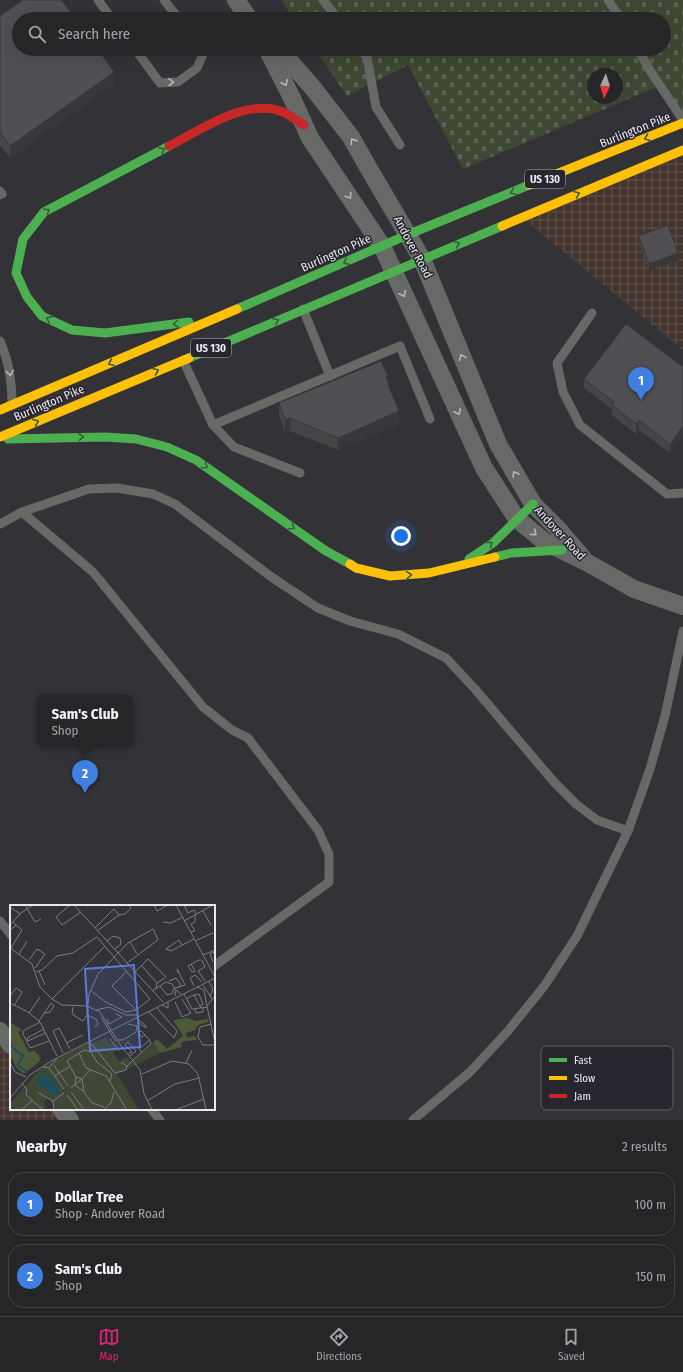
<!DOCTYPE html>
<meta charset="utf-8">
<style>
:root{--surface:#262629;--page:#323235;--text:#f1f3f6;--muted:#a4a5a8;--line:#424346;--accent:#db2777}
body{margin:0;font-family:"Fira Sans Condensed",sans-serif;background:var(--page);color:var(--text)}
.compass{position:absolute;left:587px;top:68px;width:36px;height:36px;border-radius:50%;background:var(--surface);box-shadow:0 4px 16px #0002;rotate:184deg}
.you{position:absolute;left:401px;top:536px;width:14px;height:14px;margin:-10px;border:3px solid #fff;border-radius:50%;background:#1a73e8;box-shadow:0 0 0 6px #1a73e833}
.badge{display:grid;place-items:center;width:26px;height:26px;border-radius:50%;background:var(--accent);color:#fff;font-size:13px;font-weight:700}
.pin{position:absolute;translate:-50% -33px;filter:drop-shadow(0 1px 2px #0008)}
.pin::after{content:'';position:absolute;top:21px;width:14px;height:12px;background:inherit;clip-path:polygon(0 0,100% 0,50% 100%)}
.popup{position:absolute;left:37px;top:695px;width:96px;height:52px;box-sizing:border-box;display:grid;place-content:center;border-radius:8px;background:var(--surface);filter:drop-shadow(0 1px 3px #0005);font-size:13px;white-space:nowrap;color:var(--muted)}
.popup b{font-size:15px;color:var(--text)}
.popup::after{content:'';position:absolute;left:50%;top:100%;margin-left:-8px;border:8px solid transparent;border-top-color:var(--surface)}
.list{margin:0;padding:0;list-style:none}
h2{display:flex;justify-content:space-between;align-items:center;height:52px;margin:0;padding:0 16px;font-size:17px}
h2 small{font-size:13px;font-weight:400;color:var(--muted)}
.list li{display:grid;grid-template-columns:26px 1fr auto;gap:12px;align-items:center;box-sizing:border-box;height:64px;margin:0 8px 8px;padding:0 8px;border:1px solid var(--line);border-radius:16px}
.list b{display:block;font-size:15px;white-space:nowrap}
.list p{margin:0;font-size:13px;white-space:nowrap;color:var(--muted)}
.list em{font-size:13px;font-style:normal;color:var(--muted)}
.icon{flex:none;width:22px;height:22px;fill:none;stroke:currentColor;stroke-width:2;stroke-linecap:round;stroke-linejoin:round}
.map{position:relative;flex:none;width:683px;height:1120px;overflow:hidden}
.search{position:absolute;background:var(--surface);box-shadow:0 4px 16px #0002;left:12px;right:12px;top:12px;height:44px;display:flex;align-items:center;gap:10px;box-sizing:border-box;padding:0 14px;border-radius:22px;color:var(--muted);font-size:15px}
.sheet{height:196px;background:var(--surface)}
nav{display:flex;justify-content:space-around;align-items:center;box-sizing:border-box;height:56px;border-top:1px solid var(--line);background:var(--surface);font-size:11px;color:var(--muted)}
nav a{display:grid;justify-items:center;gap:2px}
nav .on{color:var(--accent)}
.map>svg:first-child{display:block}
.industrial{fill:url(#industrial-grid)}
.cemetery{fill:url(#cemetery-stones);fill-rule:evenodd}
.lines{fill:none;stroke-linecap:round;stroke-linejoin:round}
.lane{stroke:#666966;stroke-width:9}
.street{stroke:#666966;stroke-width:18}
.fast{stroke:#4caf50;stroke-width:9}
.slow{stroke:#ffc107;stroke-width:9}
.jam{stroke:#c62828;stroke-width:9}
.wall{fill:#454548}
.shaded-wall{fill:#38383b}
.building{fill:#505054;stroke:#38383b}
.oneway{stroke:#b5b6b8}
.oneway2{stroke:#365d3c}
.labels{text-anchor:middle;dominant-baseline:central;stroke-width:3;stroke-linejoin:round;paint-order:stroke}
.shield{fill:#27262f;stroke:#afaeb5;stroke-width:1}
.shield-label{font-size:11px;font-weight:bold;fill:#e9e9ef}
.street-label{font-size:12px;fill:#e9e9ef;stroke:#27262f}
.inset-river{fill:none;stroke:#1d4e5c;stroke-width:2}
.inset-road{fill:none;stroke:#7b7b81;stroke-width:1}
.view{fill:#5a7cdf;fill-opacity:0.15;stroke:#5a7cdf;stroke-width:2}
.inset-edge{fill:none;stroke:#e9e9ef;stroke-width:2}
.key{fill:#27262f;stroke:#616069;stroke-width:1}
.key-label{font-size:11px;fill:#e9e9ef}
</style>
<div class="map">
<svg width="683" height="1120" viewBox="0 0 683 1120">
<defs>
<pattern id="industrial-grid" width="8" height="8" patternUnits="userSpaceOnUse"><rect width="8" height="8" fill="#43352d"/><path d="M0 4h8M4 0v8" fill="none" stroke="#5e524c"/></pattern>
<pattern id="cemetery-stones" width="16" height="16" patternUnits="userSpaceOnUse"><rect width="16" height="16" fill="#3f4834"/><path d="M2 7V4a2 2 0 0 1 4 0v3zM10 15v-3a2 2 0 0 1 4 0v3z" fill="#5b6252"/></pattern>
</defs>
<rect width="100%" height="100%" fill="#323237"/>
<g class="industrial">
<path d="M683,150V350L521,217Z"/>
<path d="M0,1032L11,1046V1109H61L70,1120H0Z"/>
</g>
<path class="cemetery" d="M284,0H683V121L659,86L463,169L408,65L347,96L315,49H664V19H294L282,2ZM593,74H617V98H593Z"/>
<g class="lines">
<g class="lane">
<path d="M98,0L112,19"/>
<path d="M164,0L179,19"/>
<path d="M323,0L338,19"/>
<path d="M608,0L621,19"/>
<path d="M135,49L160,83L178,82L197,68L205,50L204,49"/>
<path d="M360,49L367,57L376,107L400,145"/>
<path d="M638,49L649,69L683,120"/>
<path d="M0,191L2,194L0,195"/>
<path d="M303,309L330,376"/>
<path d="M592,313L557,363L563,392L580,425L667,494L683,493"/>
<path d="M0,341C9,361 12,382 12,404"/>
<path d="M183,360L213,425"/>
<path d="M300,473L234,447L213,425L400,346L430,419"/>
<path d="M22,512L93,572L203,707L232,730L248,738L318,830L329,854V882L214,966"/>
<path d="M0,524L22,512L89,489L117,488L153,494L175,504L270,576L318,608L350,621L398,634L446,658L475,689L554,782L576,804L597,820L628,831"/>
<path d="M0,921L11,935"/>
<path d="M151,1109L160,1120"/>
<path d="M413,1120L470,1072L508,1031L545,985L577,936L628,831L650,769L665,716L683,631"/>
</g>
<g class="street">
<path d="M236,0L249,19"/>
<path d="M267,49L291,96L310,138L382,246L484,468L517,519L545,542L588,563L634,589L683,606"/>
<path d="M279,49L313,88L351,137L369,169L422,259L498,444L533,504L558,529L582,557"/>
<path d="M0,1031L11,1045"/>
<path d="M61,1109L70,1120"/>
</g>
<g class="fast">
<path d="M169,146L44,212L23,239L16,273L27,297L42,316L72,330L105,333L189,322"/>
<path d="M237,309L407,235L529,185"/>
<path d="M189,358L502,226"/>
<path d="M8,439L105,437L136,439L167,447L196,460L326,551L350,564"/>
<path d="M495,557L511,553L562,550"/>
<path d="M469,559L493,543L533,504"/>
</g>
<g class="slow">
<path d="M529,185L683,123"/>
<path d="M502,226L683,150"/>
<path d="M0,410L237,309"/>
<path d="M0,437L189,358"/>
<path d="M350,564L356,568L390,576L429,573L495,557"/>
</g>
<path class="jam" d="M169,146C201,130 246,97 283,112C290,115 297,121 304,125"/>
</g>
<g class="wall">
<path d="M0,16L114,84L10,158L0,145Z"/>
<path d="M639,236L678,260L649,271L639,242Z"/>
<path d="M683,282V298H682Z"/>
<path d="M683,367V436L670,453L639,430L636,434L612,415V409L584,388V379Z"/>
<path d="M388,381L399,424L338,450L290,431L285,432L279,415V403Z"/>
</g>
<g class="shaded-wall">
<path d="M114,72V84L10,158V146Z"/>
<path d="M678,253V260L649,271V264Z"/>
<path d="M399,411V424L338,450V438Z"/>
<path d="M290,418V431L285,432V419Z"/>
<path d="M639,420V430L636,434V424Z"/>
<path d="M683,426V436L670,453V444Z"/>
</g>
<g class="building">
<path d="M23,0H61L76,19H19V49H98L114,72L10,146L0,132V16Z"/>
<path d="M668,225L678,253L649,264L639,236Z"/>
<path d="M683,282V292H682Z"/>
<path d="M626,324L683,367V426L670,444L639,420L636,424L612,405L614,402L584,379Z"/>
<path d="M381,361L388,376L386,377L389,385H388L399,411L338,438L290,418L285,419L279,403Z"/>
</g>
<defs><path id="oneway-chevron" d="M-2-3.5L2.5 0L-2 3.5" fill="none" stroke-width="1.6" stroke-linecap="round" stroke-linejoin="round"/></defs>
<g class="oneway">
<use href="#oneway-chevron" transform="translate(171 82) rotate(-3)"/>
<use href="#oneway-chevron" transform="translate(285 83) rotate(64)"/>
<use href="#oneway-chevron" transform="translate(353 141) rotate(-122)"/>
<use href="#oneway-chevron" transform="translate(349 196) rotate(57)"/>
<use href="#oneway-chevron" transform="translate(403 294) rotate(65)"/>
<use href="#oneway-chevron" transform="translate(462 357) rotate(-112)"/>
<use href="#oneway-chevron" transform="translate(10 373) rotate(79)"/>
<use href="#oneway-chevron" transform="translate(458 412) rotate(65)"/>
<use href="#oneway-chevron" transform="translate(515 474) rotate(-120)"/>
<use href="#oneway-chevron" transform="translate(534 533) rotate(40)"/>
</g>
<g class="oneway2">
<use href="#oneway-chevron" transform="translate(647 138) rotate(158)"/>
<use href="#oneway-chevron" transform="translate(162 150) rotate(-28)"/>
<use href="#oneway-chevron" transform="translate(513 192) rotate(158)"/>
<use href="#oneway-chevron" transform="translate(577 194) rotate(-23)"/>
<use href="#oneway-chevron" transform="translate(47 211) rotate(-34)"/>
<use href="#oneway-chevron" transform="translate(457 244) rotate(-23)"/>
<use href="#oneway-chevron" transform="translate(346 262) rotate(156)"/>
<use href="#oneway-chevron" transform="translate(49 319) rotate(-154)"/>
<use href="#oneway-chevron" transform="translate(276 321) rotate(-23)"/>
<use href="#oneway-chevron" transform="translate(176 324) rotate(173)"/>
<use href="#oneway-chevron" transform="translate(111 363) rotate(157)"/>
<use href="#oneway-chevron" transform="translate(156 371) rotate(-23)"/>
<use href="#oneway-chevron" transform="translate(36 422) rotate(-23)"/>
<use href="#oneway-chevron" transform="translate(81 437) rotate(-1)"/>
<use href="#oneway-chevron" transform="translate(205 466) rotate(35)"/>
<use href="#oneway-chevron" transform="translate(292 527) rotate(35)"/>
<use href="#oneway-chevron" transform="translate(490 544) rotate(-37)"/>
<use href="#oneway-chevron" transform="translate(409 575) rotate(-5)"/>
</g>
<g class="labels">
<g class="shield">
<rect x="525" y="170" width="40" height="18" rx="3"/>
<rect x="191" y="339" width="40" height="18" rx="3"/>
</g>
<g class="shield-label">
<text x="545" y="179">US 130</text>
<text x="211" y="348">US 130</text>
</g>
<g class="street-label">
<text transform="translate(635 130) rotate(-22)">Burlington Pike</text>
<text transform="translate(413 247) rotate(62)">Andover Road</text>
<text transform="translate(336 253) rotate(-24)">Burlington Pike</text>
<text transform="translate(49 403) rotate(-23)">Burlington Pike</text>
<text transform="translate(560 533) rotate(47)">Andover Road</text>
</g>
</g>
<g transform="translate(10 905)">
<rect width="205" height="205" fill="#323237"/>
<path d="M177,113L186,116L198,114V117L188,120L185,125L176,128L177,132L185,131L187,135L174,136L171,138L172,142L150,148L143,137L147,134L157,144L173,131L163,115ZM0,117L12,125L8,127L19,147L24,146L29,150L30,156L14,169L6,162L0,149Z" fill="#4d5a3a"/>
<path d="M96,132L100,139L104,137L110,143L103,148L110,157L116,152L121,157L141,141L143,137L150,148L107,169L129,205H47L38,193L34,197L36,205H0V198L33,161L80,137L82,139Z" fill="#3f4834"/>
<path d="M34,169L45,178L50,188L43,190L27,178L28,172Z" fill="#1d4e5c"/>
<path class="inset-river" d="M0,136L2,142L13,151L8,160L17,167"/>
<path class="inset-road" d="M15,0L25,17L31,14M60,0L46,12L52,20L71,7M64,0L153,97M144,0L147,6L158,0M166,0L205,72M174,0L178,8L184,5L186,9M0,2L10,9M193,6L201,20M174,16L203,0M153,17L161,18L173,12M0,20L11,8L23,0M85,23L104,4L109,10M0,25L6,20L3,17M87,26L109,10L115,9L121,3L119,0M181,27L185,26L181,19L185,17V10M97,36L103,31L110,33L111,39L105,44M185,36L203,28M120,37L127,49M172,40L169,35L156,44L161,46L184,34M0,43L22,59L30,82L42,94L52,100L77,101L90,107L111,141L130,165L134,189L142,205M1,43L12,25L6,20M9,49L17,36M193,50L205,45M19,55L27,44L35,49L25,63M192,55L195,62L188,66L195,76M203,57L200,49L203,47L205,50M181,59L185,66L182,67L178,61L189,55H191M132,61L147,78M29,66L35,80M117,66L102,81L126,105M26,67L32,65L47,51L63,48L87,32L140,94L126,105L116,107L94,96L80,85M125,67L138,54L156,72L147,78L146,83M159,76L166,73L171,80L168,82M199,77L203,84L200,91M193,80L202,94M150,81L157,90L163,88V84L175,80L167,64L168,68M184,81L180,73L185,70L192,77M187,82L194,85L197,101M142,86L156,77L162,79L166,85M174,89L182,104L197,102M184,90L189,89L193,99L190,101M0,91L6,83L12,87L4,101M165,91L166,85L171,89M205,91L197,101L205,138M42,94L95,41M176,94L184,90L191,103M165,97L172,112L181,108L172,94M0,98L18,107L30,117L47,151M152,100L158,103V97M63,102L62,109L73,116L77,110L86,114L88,119L85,122M185,104L186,108L193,107V103M86,105L99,102L116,110H128M139,107L164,133L167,126L147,103M19,108L30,92M77,110L79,89L88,69L118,38L143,24L148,35L117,58M91,112L106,137M127,113L136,121V123L129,118ZM97,114L99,119L112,112L106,109M29,116L41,98L44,101L40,107L34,108M30,117L13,126V129L20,143L39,136M201,119L190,122L188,132L193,140H205M34,124L17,133L18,136L35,128M100,134L109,146M107,135H113L126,127L127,121L118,119M80,137L105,168L116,165L117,161M56,138L73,130M132,147L129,144L140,135M53,148L43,126L49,123L60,144M118,149L122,147L115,140L118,137L126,146L120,151M123,155L141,139L139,134L131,126L129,128L132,132L135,130M0,157L5,167L16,172M111,157L117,161L123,155M176,158L182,145M33,162L39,163L47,153M39,163L45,171L49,168L44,160M80,165L72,174L74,187L82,198L94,202M132,169L162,156L179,159L188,169L196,205M45,171L54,184M66,172L65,180L73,186M100,176L102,169L87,157L81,147L74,145L69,148L76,163L96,171L117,205M12,178L17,185L16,190L33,205M58,181L49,168L59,162M61,183L72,174L66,172L57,156L69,148M27,187L43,196L44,205M61,187L74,205M57,190L68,205M0,193L20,170L41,156L205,73M43,196L54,188M137,196L165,179L189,173M11,205L22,196M93,205L101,198L104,187M165,205L194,194"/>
<path class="view" d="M124,60L130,142L80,146L75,64Z"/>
<rect width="205" height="205" class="inset-edge"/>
</g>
<rect x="541" y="1046" width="132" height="64" rx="6" class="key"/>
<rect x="549" y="1058" width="18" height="4" fill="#4caf50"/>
<rect x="549" y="1076" width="18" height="4" fill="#ffc107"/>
<rect x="549" y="1094" width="18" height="4" fill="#c62828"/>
<g class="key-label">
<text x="574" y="1064">Fast</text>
<text x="574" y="1082">Slow</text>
<text x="574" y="1100">Jam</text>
</g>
</svg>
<svg class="compass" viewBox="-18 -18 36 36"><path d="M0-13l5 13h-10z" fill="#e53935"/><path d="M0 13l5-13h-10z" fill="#a4a5a8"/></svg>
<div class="you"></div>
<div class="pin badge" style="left:641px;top:400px;background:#3f7fe0">1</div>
<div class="pin badge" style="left:85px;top:793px;background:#3f7fe0">2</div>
<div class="popup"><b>Sam's Club</b>Shop</div>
<div class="search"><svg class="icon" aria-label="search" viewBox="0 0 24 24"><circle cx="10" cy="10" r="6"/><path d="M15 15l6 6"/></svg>Search here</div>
</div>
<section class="sheet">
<h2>Nearby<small>2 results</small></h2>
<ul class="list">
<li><span class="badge" style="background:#3f7fe0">1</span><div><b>Dollar Tree</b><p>Shop · Andover Road</p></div><em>100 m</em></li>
<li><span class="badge" style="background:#3f7fe0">2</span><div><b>Sam's Club</b><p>Shop</p></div><em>150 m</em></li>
</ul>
</section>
<nav>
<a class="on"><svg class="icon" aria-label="map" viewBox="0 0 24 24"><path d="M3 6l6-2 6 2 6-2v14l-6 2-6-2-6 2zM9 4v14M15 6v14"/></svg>Map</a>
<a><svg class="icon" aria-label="directions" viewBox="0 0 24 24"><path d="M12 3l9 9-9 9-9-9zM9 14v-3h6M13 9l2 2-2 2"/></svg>Directions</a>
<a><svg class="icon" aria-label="saved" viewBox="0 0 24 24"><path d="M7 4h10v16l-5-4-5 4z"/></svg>Saved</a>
</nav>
